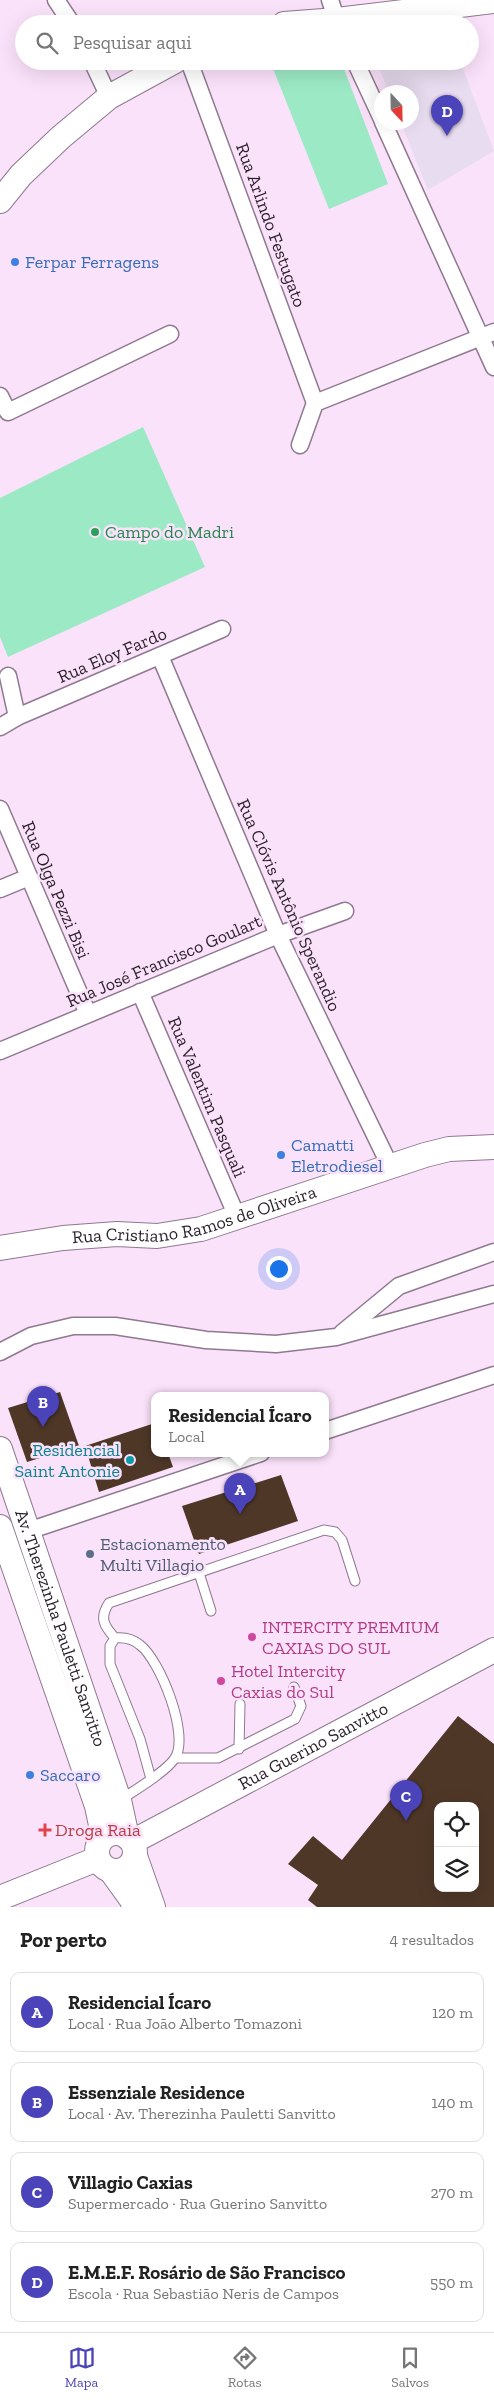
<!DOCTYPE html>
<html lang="pt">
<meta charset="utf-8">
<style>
:root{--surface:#fff;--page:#f6f6f6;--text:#222;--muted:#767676;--line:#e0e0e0;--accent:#4b43b9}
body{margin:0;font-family:"Zilla Slab",serif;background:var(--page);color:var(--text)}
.controls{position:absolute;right:15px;bottom:15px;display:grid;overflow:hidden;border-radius:10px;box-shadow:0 5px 20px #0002}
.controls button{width:45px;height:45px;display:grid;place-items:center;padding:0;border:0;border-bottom:1px solid var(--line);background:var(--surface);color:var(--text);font:25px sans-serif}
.compass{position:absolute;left:374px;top:85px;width:45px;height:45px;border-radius:50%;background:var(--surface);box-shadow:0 5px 20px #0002;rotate:158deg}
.you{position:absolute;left:278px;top:1268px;width:18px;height:18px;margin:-12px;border:4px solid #fff;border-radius:50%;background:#1a73e8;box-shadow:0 0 0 8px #1a73e833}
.badge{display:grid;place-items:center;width:32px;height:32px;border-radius:50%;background:var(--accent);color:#fff;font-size:16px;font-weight:700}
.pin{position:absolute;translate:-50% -41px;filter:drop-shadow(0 1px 2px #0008)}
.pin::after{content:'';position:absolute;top:26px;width:18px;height:15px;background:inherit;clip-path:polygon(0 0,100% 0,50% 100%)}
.popup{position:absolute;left:151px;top:1392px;width:178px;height:65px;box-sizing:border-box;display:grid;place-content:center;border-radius:10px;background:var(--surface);filter:drop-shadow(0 1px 4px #0005);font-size:16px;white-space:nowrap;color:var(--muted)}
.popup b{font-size:19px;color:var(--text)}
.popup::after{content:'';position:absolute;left:50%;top:100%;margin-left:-10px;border:10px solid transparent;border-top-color:var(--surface)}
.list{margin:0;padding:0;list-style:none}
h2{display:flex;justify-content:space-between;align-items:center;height:65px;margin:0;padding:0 20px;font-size:21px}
h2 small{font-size:16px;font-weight:400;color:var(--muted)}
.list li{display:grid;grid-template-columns:32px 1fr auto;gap:15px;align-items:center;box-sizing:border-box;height:80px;margin:0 10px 10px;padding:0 10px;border:1px solid var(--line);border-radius:10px}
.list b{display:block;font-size:19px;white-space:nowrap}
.list p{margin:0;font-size:16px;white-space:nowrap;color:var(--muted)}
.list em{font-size:16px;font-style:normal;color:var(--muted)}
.icon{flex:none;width:28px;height:28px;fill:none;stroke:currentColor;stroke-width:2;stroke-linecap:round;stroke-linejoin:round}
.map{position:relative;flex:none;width:494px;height:1907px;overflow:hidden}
.search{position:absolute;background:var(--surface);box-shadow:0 5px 20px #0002;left:15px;right:15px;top:15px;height:55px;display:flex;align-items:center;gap:12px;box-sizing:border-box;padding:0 18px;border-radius:28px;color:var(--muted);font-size:19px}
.sheet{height:425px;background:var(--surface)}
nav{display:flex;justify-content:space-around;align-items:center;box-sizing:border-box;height:70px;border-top:1px solid var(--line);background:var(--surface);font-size:14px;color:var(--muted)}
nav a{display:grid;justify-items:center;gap:2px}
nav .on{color:var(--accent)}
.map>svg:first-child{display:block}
.education{fill:#e8dcf0}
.green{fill:#9ce9c5}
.building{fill:#4e3727;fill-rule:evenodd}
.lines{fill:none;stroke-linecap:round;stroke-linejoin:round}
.lane-casing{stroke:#8f798f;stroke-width:11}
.street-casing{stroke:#8f798f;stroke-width:19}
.secondary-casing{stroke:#8f798f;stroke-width:26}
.lane{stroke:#fff;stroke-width:9}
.street{stroke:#fff;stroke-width:16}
.secondary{stroke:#fff;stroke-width:24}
.shop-dot{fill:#3f7fe0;stroke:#fbe2fb;stroke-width:2}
.leisure-dot{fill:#2e9e5b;stroke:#fbe2fb;stroke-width:2}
.culture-dot{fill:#0f9aa8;stroke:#fbe2fb;stroke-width:2}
.service-dot{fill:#5c6f8a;stroke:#fbe2fb;stroke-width:2}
.hotel-dot{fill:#d1479c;stroke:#fbe2fb;stroke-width:2}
.health-dot{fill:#e0444e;stroke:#fbe2fb;stroke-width:2}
.labels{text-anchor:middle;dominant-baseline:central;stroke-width:5;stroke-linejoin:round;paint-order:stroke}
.street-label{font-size:18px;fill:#281f28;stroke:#fbe2fb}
.shop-label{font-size:18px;fill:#366cbe;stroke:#fbe2fb;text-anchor:start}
.leisure-label{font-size:18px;fill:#27864d;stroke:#fbe2fb;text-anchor:start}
.culture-label{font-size:18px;fill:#0d838f;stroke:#fbe2fb;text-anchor:end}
.service-label{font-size:18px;fill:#4e5e75;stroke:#fbe2fb;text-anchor:start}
.hotel-label{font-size:18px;fill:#b23c85;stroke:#fbe2fb;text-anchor:start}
.health-label{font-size:18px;fill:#be3a42;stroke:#fbe2fb;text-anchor:start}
</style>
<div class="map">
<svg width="494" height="1907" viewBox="0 0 494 1907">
<rect width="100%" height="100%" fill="#fbe2fb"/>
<path class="education" d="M376,61H460L494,151L428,190L401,123L412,122V92H389Z"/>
<g class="green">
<path d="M270,61H341L388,184L329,209Z"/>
<path d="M143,427L205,567L8,657L0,637V498Z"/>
</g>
<g class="building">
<path d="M60,1392L79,1446L27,1462L8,1408Z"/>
<path d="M155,1423V1453H168L173,1467L99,1492L85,1446Z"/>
<path d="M281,1475L298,1521L199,1554L182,1506Z"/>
<path d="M458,1716L494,1744V1907H317L308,1900L318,1885L288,1864L313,1836L342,1860ZM438,1806H475V1888H438Z"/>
</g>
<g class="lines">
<defs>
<g id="lane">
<path d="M199,1573L211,1611"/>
<path d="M115,1638C104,1626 99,1618 109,1603L324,1530L335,1532L342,1540L355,1581"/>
<path d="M239,1749L240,1704"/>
<path d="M176,1758H218L295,1719L301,1706L294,1687"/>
<path d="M120,1800C134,1791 167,1771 175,1758C190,1735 160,1660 140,1645C133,1639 124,1637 115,1638L110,1646V1664L140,1739L151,1779"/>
</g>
<g id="street">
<path d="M56,0L72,24"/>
<path d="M330,0L338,24"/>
<path d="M92,61L109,97"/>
<path d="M189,61L315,403"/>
<path d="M355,61L382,119"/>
<path d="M383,122L494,367"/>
<path d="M0,396L8,412L170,334"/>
<path d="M300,445L315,403L494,332"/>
<path d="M160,656L278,935L390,1166"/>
<path d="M8,676L17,717"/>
<path d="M0,727L17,717L222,629"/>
<path d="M0,809L88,1014"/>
<path d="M0,889L29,877"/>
<path d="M140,992L238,1219"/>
<path d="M0,1051L278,935L345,911"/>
<path d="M342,1333L399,1286L494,1252"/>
<path d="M0,1352L31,1336L73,1326H115L206,1340L276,1344L336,1337L494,1294"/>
<path d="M325,1431L494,1375"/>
<path d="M28,1531L261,1453"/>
</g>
<g id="secondary">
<path d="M284,24L337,20L494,1"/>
<path d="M0,201L21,175L61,137L109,97L175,61"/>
<path id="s1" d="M0,1248L63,1238L117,1234L157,1236L201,1229L425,1155L449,1149L494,1147"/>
<path id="s2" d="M0,1449L119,1800L127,1837"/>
<path d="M0,1527L97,1806L101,1825L99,1843"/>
<circle cx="116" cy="1852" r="19"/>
<path id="s3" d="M132,1842L494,1650"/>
<path d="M135,1856L153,1907"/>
<path d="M111,1871L132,1900L134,1907"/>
<path d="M0,1898L97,1859"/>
</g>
</defs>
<use href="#lane" class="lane-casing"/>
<use href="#street" class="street-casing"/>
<use href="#secondary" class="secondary-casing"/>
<use href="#lane" class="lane"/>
<use href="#street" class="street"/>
<use href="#secondary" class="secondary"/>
</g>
<g class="shop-dot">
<circle cx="15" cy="262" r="5"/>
<circle cx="281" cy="1155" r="5"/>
<circle cx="30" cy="1775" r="5"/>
</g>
<circle class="leisure-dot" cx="95" cy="532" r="5"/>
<circle class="culture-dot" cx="130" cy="1460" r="5"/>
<circle class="service-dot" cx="90" cy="1554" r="5"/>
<g class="hotel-dot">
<circle cx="252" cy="1637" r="5"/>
<circle cx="221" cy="1681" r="5"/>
</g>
<path class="health-dot" d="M42.5 1822.5h5v5h5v5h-5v5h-5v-5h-5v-5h5z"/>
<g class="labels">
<g class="street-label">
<text transform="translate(271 225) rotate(70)">Rua Arlindo Festugato</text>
<text transform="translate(112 655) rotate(-23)">Rua Eloy Fardo</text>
<text transform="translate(56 890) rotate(67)">Rua Olga Pezzi Bisi</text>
<text transform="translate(289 905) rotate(66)">Rua Clóvis Antônio Sperandio</text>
<text transform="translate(164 961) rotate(-23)">Rua José Francisco Goulart</text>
<text transform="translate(207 1097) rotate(67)">Rua Valentim Pasquali</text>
<text stroke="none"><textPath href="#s1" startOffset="198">Rua Cristiano Ramos de Oliveira</textPath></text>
<text stroke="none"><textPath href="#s2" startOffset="189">Av. Therezinha Pauletti Sanvitto</textPath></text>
<text stroke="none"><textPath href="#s3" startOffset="205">Rua Guerino Sanvitto</textPath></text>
</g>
<g class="shop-label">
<text x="25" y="262">Ferpar Ferragens</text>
<text x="291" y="1145">Camatti<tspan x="291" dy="21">Eletrodiesel</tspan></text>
<text x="40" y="1775">Saccaro</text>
</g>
<g class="leisure-label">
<text x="105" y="532">Campo do Madri</text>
</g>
<g class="culture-label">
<text x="120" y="1450">Residencial<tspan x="120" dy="21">Saint Antonie</tspan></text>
</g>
<g class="service-label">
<text x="100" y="1544">Estacionamento<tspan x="100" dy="21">Multi Villagio</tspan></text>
</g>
<g class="hotel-label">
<text x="262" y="1627">INTERCITY PREMIUM<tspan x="262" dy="21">CAXIAS DO SUL</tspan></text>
<text x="231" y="1671">Hotel Intercity<tspan x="231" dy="21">Caxias do Sul</tspan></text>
</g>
<g class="health-label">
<text x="55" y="1830">Droga Raia</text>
</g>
</g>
</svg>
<div class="controls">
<button><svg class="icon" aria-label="locate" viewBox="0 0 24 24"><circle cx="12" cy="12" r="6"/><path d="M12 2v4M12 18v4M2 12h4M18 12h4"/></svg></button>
<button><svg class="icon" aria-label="layers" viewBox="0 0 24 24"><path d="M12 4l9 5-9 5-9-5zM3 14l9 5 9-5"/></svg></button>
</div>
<svg class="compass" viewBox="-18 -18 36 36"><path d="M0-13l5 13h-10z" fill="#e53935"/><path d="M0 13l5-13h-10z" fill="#767676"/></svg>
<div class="you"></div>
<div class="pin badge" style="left:240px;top:1514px">A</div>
<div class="popup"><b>Residencial Ícaro</b>Local</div>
<div class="pin badge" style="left:43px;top:1427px">B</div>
<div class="pin badge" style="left:406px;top:1821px">C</div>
<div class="pin badge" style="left:447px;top:136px">D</div>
<div class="search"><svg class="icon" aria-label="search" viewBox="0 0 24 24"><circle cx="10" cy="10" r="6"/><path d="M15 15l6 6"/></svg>Pesquisar aqui</div>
</div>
<section class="sheet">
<h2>Por perto<small>4 resultados</small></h2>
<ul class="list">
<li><span class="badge">A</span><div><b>Residencial Ícaro</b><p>Local · Rua João Alberto Tomazoni</p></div><em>120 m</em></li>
<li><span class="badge">B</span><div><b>Essenziale Residence</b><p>Local · Av. Therezinha Pauletti Sanvitto</p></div><em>140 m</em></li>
<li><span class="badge">C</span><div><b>Villagio Caxias</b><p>Supermercado · Rua Guerino Sanvitto</p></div><em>270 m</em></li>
<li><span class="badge">D</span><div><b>E.M.E.F. Rosário de São Francisco</b><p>Escola · Rua Sebastião Neris de Campos</p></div><em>550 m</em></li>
</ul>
</section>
<nav>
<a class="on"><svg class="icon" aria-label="map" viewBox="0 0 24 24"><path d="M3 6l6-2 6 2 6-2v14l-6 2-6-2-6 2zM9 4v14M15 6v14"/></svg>Mapa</a>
<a><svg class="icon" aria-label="directions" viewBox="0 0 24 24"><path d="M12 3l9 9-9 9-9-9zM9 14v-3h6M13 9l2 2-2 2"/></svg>Rotas</a>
<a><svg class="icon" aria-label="saved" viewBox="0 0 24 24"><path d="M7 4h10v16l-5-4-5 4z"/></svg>Salvos</a>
</nav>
